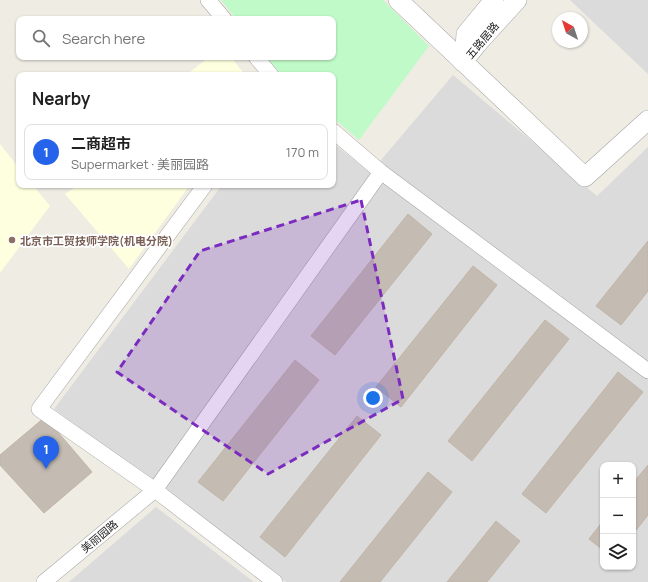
<!DOCTYPE html>
<meta charset="utf-8">
<style>
:root{--surface:#fff;--page:#f6f6f6;--text:#222;--muted:#767676;--line:#e0e0e0;--accent:#2563eb}
body{margin:0;font-family:Manrope,"Noto Sans SC",sans-serif;background:var(--page);color:var(--text)}
.controls{position:absolute;right:12px;bottom:12px;display:grid;overflow:hidden;border-radius:8px;box-shadow:0 1px 3px #0004}
.controls button{width:36px;height:36px;display:grid;place-items:center;padding:0;border:0;border-bottom:1px solid var(--line);background:var(--surface);color:var(--text);font:20px sans-serif}
.compass{position:absolute;left:552px;top:12px;width:36px;height:36px;border-radius:50%;background:var(--surface);box-shadow:0 1px 3px #0004;rotate:321deg}
.you{position:absolute;left:373px;top:398px;width:14px;height:14px;margin:-10px;border:3px solid #fff;border-radius:50%;background:#1a73e8;box-shadow:0 0 0 6px #1a73e833}
.badge{display:grid;place-items:center;width:26px;height:26px;border-radius:50%;background:var(--accent);color:#fff;font-size:13px;font-weight:700}
.pin{position:absolute;translate:-50% -33px;filter:drop-shadow(0 1px 2px #0008)}
.pin::after{content:'';position:absolute;top:21px;width:14px;height:12px;background:inherit;clip-path:polygon(0 0,100% 0,50% 100%)}
.list{margin:0;padding:0;list-style:none}
h2{display:flex;justify-content:space-between;align-items:center;height:52px;margin:0;padding:0 16px;font-size:17px}
h2 small{font-size:13px;font-weight:400;color:var(--muted)}
.list li{display:grid;grid-template-columns:26px 1fr auto;gap:12px;align-items:center;box-sizing:border-box;height:56px;margin:0 8px 8px;padding:0 8px;border:1px solid var(--line);border-radius:8px}
.list b{display:block;font-size:15px;white-space:nowrap}
.list p{margin:0;font-size:13px;white-space:nowrap;color:var(--muted)}
.list em{font-size:13px;font-style:normal;color:var(--muted)}
.icon{flex:none;width:22px;height:22px;fill:none;stroke:currentColor;stroke-width:2;stroke-linecap:round;stroke-linejoin:round}
.map{position:relative;flex:none;width:648px;height:582px;overflow:hidden}
.search{position:absolute;background:var(--surface);box-shadow:0 1px 3px #0004;left:16px;top:16px;width:320px;height:44px;display:flex;align-items:center;gap:10px;box-sizing:border-box;padding:0 14px;border-radius:8px;color:var(--muted);font-size:15px}
.panel{position:absolute;background:var(--surface);box-shadow:0 1px 3px #0004;left:16px;top:72px;width:320px;height:116px;border-radius:8px}
.map>svg:first-child{display:block}
.residential{fill:#dcdbdb;fill-rule:evenodd}
.education{fill:#fdffde}
.park{fill:#c0fac8}
.building{fill:#c4bcb3;stroke:#c1b4a6}
.lines{fill:none;stroke-linecap:round;stroke-linejoin:round}
.minor-casing{stroke:#a5a5a5;stroke-width:16}
.tertiary-casing{stroke:#a5a5a5;stroke-width:20}
.minor{stroke:#fff;stroke-width:15}
.tertiary{stroke:#fff;stroke-width:19}
.marked{fill:#7b2cbf;fill-opacity:0.2;stroke:#7b2cbf;stroke-width:3;stroke-dasharray:8 5;stroke-linejoin:round}
.education-dot{fill:#8d6e63;stroke:#fff;stroke-width:1.5}
.labels{text-anchor:middle;dominant-baseline:central;stroke-width:3.5;stroke-linejoin:round;paint-order:stroke}
.street-label{font-size:11px;fill:#1e1e1e;stroke:#fff}
.education-label{font-size:11px;font-weight:bold;fill:#785e54;stroke:#fff;text-anchor:start}
</style>
<div class="map">
<svg width="648" height="582" viewBox="0 0 648 582">
<rect width="100%" height="100%" fill="#efece4"/>
<g class="residential">
<path d="M570,0H648V74Z"/>
<path d="M453,75L597,196L648,147V582H286L54,409L222,185H333V143L370,173ZM603,465H633V567H603Z"/>
<path d="M156,507L254,582H69Z"/>
</g>
<g class="education">
<path d="M209,57H231L245,75H186Z"/>
<path d="M0,144L19,168V185H33L50,206L0,273Z"/>
<path d="M72,185H190L129,269L65,194L74,188Z"/>
</g>
<path class="park" d="M221,0H383L429,46L359,140L333,118V75H282L278,71L266,57H333V19H236Z"/>
<g class="building">
<path d="M408,214L432,234L335,355L311,336Z"/>
<path d="M648,241V291L621,325L596,306Z"/>
<path d="M473,266L497,285L401,407L376,387Z"/>
<path d="M545,320L569,339L472,461L448,441Z"/>
<path d="M295,360L319,380L223,501L198,482Z"/>
<path d="M618,372L643,392L546,513L522,494Z"/>
<path d="M357,416L381,435L285,557L260,537Z"/>
<path d="M45,417L92,472L44,513L0,465V455Z"/>
<path d="M648,465V515L633,534V483Z"/>
<path d="M428,472L452,492L380,582H340Z"/>
<path d="M496,521L520,541L487,582H447Z"/>
<path d="M603,521V550L589,539Z"/>
</g>
<g class="lines">
<defs>
<g id="minor">
<path d="M208,0L224,19"/>
<path d="M256,57L271,75"/>
<path d="M333,131L381,172L648,371"/>
<path d="M205,185L39,409L155,490L275,582"/>
<path d="M44,582L155,490L381,172"/>
</g>
<g id="tertiary">
<path d="M398,0L585,177L648,120"/>
<path d="M464,61L466,34L494,0"/>
<path d="M463,62L477,44L517,0"/>
</g>
</defs>
<use href="#minor" class="minor-casing"/>
<use href="#tertiary" class="tertiary-casing"/>
<use href="#minor" class="minor"/>
<use href="#tertiary" class="tertiary"/>
</g>
<path class="marked" d="M361,200L403,399L268,474L117,372L200,251Z"/>
<circle class="education-dot" cx="12" cy="240" r="4"/>
<g class="labels">
<g class="street-label">
<text transform="translate(482 40) rotate(-50)">五路居路</text>
<text transform="translate(99 536) rotate(-40)">美丽园路</text>
</g>
<g class="education-label">
<text x="20" y="240">北京市工贸技师学院(机电分院)</text>
</g>
</g>
</svg>
<div class="controls">
<button>+</button>
<button>−</button>
<button><svg class="icon" aria-label="layers" viewBox="0 0 24 24"><path d="M12 4l9 5-9 5-9-5zM3 14l9 5 9-5"/></svg></button>
</div>
<svg class="compass" viewBox="-18 -18 36 36"><path d="M0-13l5 13h-10z" fill="#e53935"/><path d="M0 13l5-13h-10z" fill="#767676"/></svg>
<div class="you"></div>
<div class="pin badge" style="left:46px;top:469px">1</div>
<div class="search"><svg class="icon" aria-label="search" viewBox="0 0 24 24"><circle cx="10" cy="10" r="6"/><path d="M15 15l6 6"/></svg>Search here</div>
<section class="panel">
<h2>Nearby<small></small></h2>
<ul class="list">
<li><span class="badge">1</span><div><b>二商超市</b><p>Supermarket · 美丽园路</p></div><em>170 m</em></li>
</ul>
</section>
</div>
